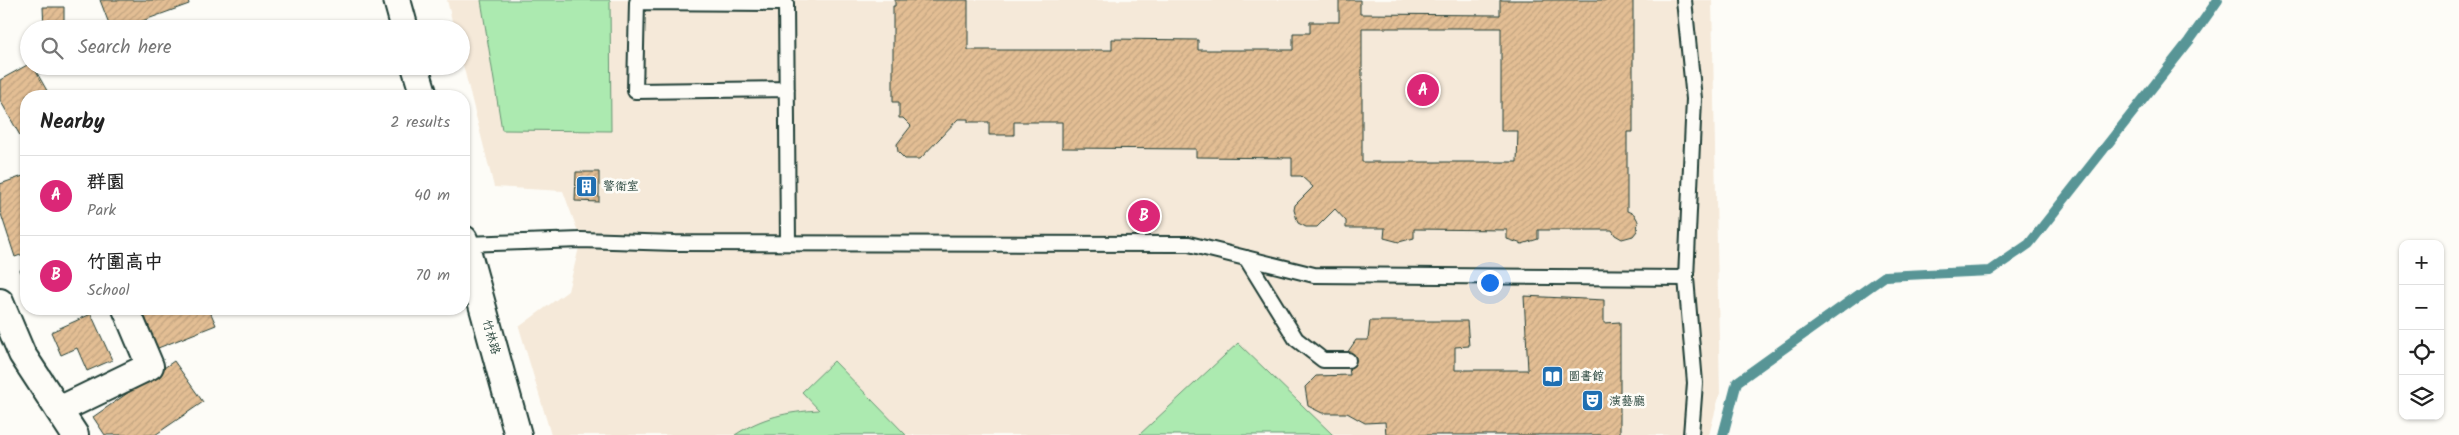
<!DOCTYPE html>
<meta charset="utf-8">
<style>
:root{--surface:#fff;--page:#f6f6f6;--text:#222;--muted:#767676;--line:#e0e0e0;--accent:#db2777}
body{margin:0;font-family:Kalam,"LXGW WenKai TC",sans-serif;background:var(--page);color:var(--text)}
.controls{position:absolute;right:15px;bottom:15px;display:grid;overflow:hidden;border-radius:10px;box-shadow:0 1px 4px #0004}
.controls button{width:45px;height:45px;display:grid;place-items:center;padding:0;border:0;border-bottom:1px solid var(--line);background:var(--surface);color:var(--text);font:25px sans-serif}
.you{position:absolute;left:1489px;top:282px;width:18px;height:18px;margin:-12px;border:4px solid #fff;border-radius:50%;background:#1a73e8;box-shadow:0 0 0 8px #1a73e833}
.badge{display:grid;place-items:center;width:32px;height:32px;border-radius:50%;background:var(--accent);color:#fff;font-size:16px;font-weight:700}
.pin{position:absolute;translate:-50% -50%;border:2px solid #fff;box-shadow:0 1px 5px #0006}
.list{margin:0;padding:0;list-style:none}
h2{display:flex;justify-content:space-between;align-items:center;height:65px;margin:0;padding:0 20px;font-size:21px}
h2 small{font-size:16px;font-weight:400;color:var(--muted)}
.list li{display:grid;grid-template-columns:32px 1fr auto;gap:15px;align-items:center;box-sizing:border-box;height:80px;padding:0 20px;border-top:1px solid var(--line)}
.list b{display:block;font-size:19px;white-space:nowrap}
.list p{margin:0;font-size:16px;white-space:nowrap;color:var(--muted)}
.list em{font-size:16px;font-style:normal;color:var(--muted)}
.icon{flex:none;width:28px;height:28px;fill:none;stroke:currentColor;stroke-width:2;stroke-linecap:round;stroke-linejoin:round}
.map{position:relative;flex:none;width:2459px;height:435px;overflow:hidden}
.search{position:absolute;background:var(--surface);box-shadow:0 1px 4px #0004;left:20px;top:20px;width:450px;height:55px;display:flex;align-items:center;gap:12px;box-sizing:border-box;padding:0 18px;border-radius:28px;color:var(--muted);font-size:19px}
.panel{position:absolute;background:var(--surface);box-shadow:0 1px 4px #0004;left:20px;top:90px;width:450px;height:225px;border-radius:20px}
.map>svg:first-child{display:block}
.built{fill:#f5e9d9}
.green{fill:#aceab0;stroke:#669472}
.lines{fill:none;stroke-linecap:round;stroke-linejoin:round}
.stream{stroke:#589596;stroke-width:10}
.building{fill:url(#building-hatch);stroke:#1f3d34;fill-rule:evenodd}
.lane-casing{stroke:#1f3d34;stroke-width:18}
.street-casing{stroke:#1f3d34;stroke-width:30}
.lane{stroke:#fdfcf7;stroke-width:14}
.street{stroke:#fdfcf7;stroke-width:26}
.labels{text-anchor:middle;dominant-baseline:central;stroke-width:5;stroke-linejoin:round;paint-order:stroke}
.poi-label{font-size:12px;fill:#1f3d34;stroke:#fdfcf7;text-anchor:start}
.street-label{font-size:12px;fill:#1f3d34;stroke:#fdfcf7}
</style>
<div class="map">
<svg width="2459" height="435" viewBox="0 0 2459 435">
<defs>
<pattern id="building-hatch" width="6" height="6" patternUnits="userSpaceOnUse" patternTransform="scale(1.25)"><rect width="6" height="6" fill="#e3be94"/><path d="M-1 1l2-2M0 6l6-6M5 7l2-2" fill="none" stroke="#c2a480"/></pattern>
</defs>
<rect width="100%" height="100%" fill="#fdfcf7"/>
<filter id="ink" filterUnits="userSpaceOnUse"><feTurbulence type="fractalNoise" baseFrequency=".02" numOctaves="2"/><feDisplacementMap in="SourceGraphic" scale="10" xChannelSelector="R" yChannelSelector="G"/><feConvolveMatrix kernelMatrix="1 2 1 2 8 2 1 2 1" color-interpolation-filters="sRGB"/></filter>
<g filter="url(#ink)">
<path class="built" d="M447,0H1712L1720,393L1709,435H551L519,327L568,291L581,240L563,191L494,187L461,57V29H454Z"/>
<g class="green">
<path d="M481,0H610L611,131L502,130Z"/>
<path d="M1238,343L1333,435H1139Z"/>
<path d="M834,361L906,435H735C762,417 787,412 819,410L802,392Z"/>
</g>
<g class="lines">
<path class="stream" d="M1723,435L1737,382L1885,276L1990,271L2029,244L2189,41L2218,0"/>
</g>
<g class="building">
<path d="M100,0H188L189,4L120,29H111Z"/>
<path d="M895,0H968V50H1112V39L1198,40V50H1293V33H1310V22H1339V0H1360V14L1500,15V0H1633V132H1627V211L1634,214L1638,221L1637,231L1633,236L1622,239L1615,235L1612,230H1538V239L1522,244L1507,239V230L1414,229V238L1399,242L1384,238L1385,228H1346V221L1335,209L1317,227H1306L1298,223L1294,210L1295,205L1313,187L1301,176H1292V158L1196,157V149L1062,148V122H1014V135H989V122H968V119H958L920,159H905L898,152L897,144L911,126L903,118H899V102H893V6H895ZM1362,28H1501V131H1518L1517,162H1362Z"/>
<path d="M43,7H64V28L44,29Z"/>
<path d="M29,64V66H33L50,96H26V136L22,139L0,100V80Z"/>
<path d="M576,172H599V202L575,201Z"/>
<path d="M26,175V253L15,257L0,211V184Z"/>
<path d="M26,267V283L20,270Z"/>
<path d="M1524,296L1604,300V323L1620,322V435H1386L1385,422L1365,423L1347,413H1322L1308,406L1305,387L1316,376L1350,375L1347,353L1356,340H1368L1370,321H1467L1469,346L1455,347V370H1528Z"/>
<path d="M136,309H209L216,325L153,350Z"/>
<path d="M91,314L112,360L87,371L77,348L61,355L51,332Z"/>
<path d="M174,361L203,402L155,435H105L93,417Z"/>
</g>
<g class="lines">
<defs>
<g id="lane">
<path d="M1684,0L1694,99L1686,278L1695,383L1691,435"/>
<path d="M787,89L635,91L637,2L786,3L788,243"/>
<path d="M465,244L581,240L675,243L1189,244L1314,275L1686,278"/>
<path d="M1246,258L1296,339L1323,360H1348"/>
</g>
<g id="street">
<path d="M397,0L405,29"/>
<path d="M415,66L424,96"/>
<path d="M464,239L518,435"/>
<path d="M0,302L22,354L75,435"/>
<path d="M59,410L150,366L126,309"/>
</g>
</defs>
<use href="#lane" class="lane-casing"/>
<use href="#street" class="street-casing"/>
<use href="#lane" class="lane"/>
<use href="#street" class="street"/>
</g>
</g>
<defs>
<symbol id="building-square" viewBox="-11 -11 22 22"><rect x="-9" y="-9" width="18" height="18" rx="4" fill="#1f6fb2" stroke="#fdfcf7"/><path d="M-4-6H4V6H1V3H-1V6H-4ZM-2.5-4.3h1.7v1.8h-1.7ZM.8-4.3h1.7v1.8H.8ZM-2.5-1h1.7V.8h-1.7ZM.8-1h1.7V.8H.8Z" fill="#fff"/></symbol>
<symbol id="library-square" viewBox="-11 -11 22 22"><rect x="-9" y="-9" width="18" height="18" rx="4" fill="#1f6fb2" stroke="#fdfcf7"/><path d="M-6-4Q-3-5.5-.7-3.5V5Q-3 3-6 4ZM6-4Q3-5.5 .7-3.5V5Q3 3 6 4Z" fill="#fff"/></symbol>
<symbol id="theatre-square" viewBox="-11 -11 22 22"><rect x="-9" y="-9" width="18" height="18" rx="4" fill="#1f6fb2" stroke="#fdfcf7"/><path d="M-5-5.5Q0-4 5-5.5V0Q5 5 0 6Q-5 5-5 0ZM-3.3-2.5H-1v1.5H-3.3ZM1-2.5H3.3v1.5H1ZM-2.8 1Q0 5.5 2.8 1Z" fill="#fff"/></symbol>
</defs>
<g fill-rule="evenodd">
<use href="#building-square" x="574" y="174" width="25" height="25"/>
<use href="#library-square" x="1540" y="364" width="25" height="25"/>
<use href="#theatre-square" x="1580" y="388" width="25" height="25"/>
</g>
<g class="labels">
<g class="poi-label">
<text x="603" y="186">警衛室</text>
<text x="1568" y="376">圖書館</text>
<text x="1609" y="401">演藝廳</text>
</g>
<g class="street-label">
<text transform="translate(491 337) rotate(74)">竹林路</text>
</g>
</g>
</svg>
<div class="controls">
<button>+</button>
<button>−</button>
<button><svg class="icon" aria-label="locate" viewBox="0 0 24 24"><circle cx="12" cy="12" r="6"/><path d="M12 2v4M12 18v4M2 12h4M18 12h4"/></svg></button>
<button><svg class="icon" aria-label="layers" viewBox="0 0 24 24"><path d="M12 4l9 5-9 5-9-5zM3 14l9 5 9-5"/></svg></button>
</div>
<div class="you"></div>
<div class="pin badge" style="left:1423px;top:90px">A</div>
<div class="pin badge" style="left:1144px;top:216px">B</div>
<div class="search"><svg class="icon" aria-label="search" viewBox="0 0 24 24"><circle cx="10" cy="10" r="6"/><path d="M15 15l6 6"/></svg>Search here</div>
<section class="panel">
<h2>Nearby<small>2 results</small></h2>
<ul class="list">
<li><span class="badge">A</span><div><b>群園</b><p>Park</p></div><em>40 m</em></li>
<li><span class="badge">B</span><div><b>竹圍高中</b><p>School</p></div><em>70 m</em></li>
</ul>
</section>
</div>
